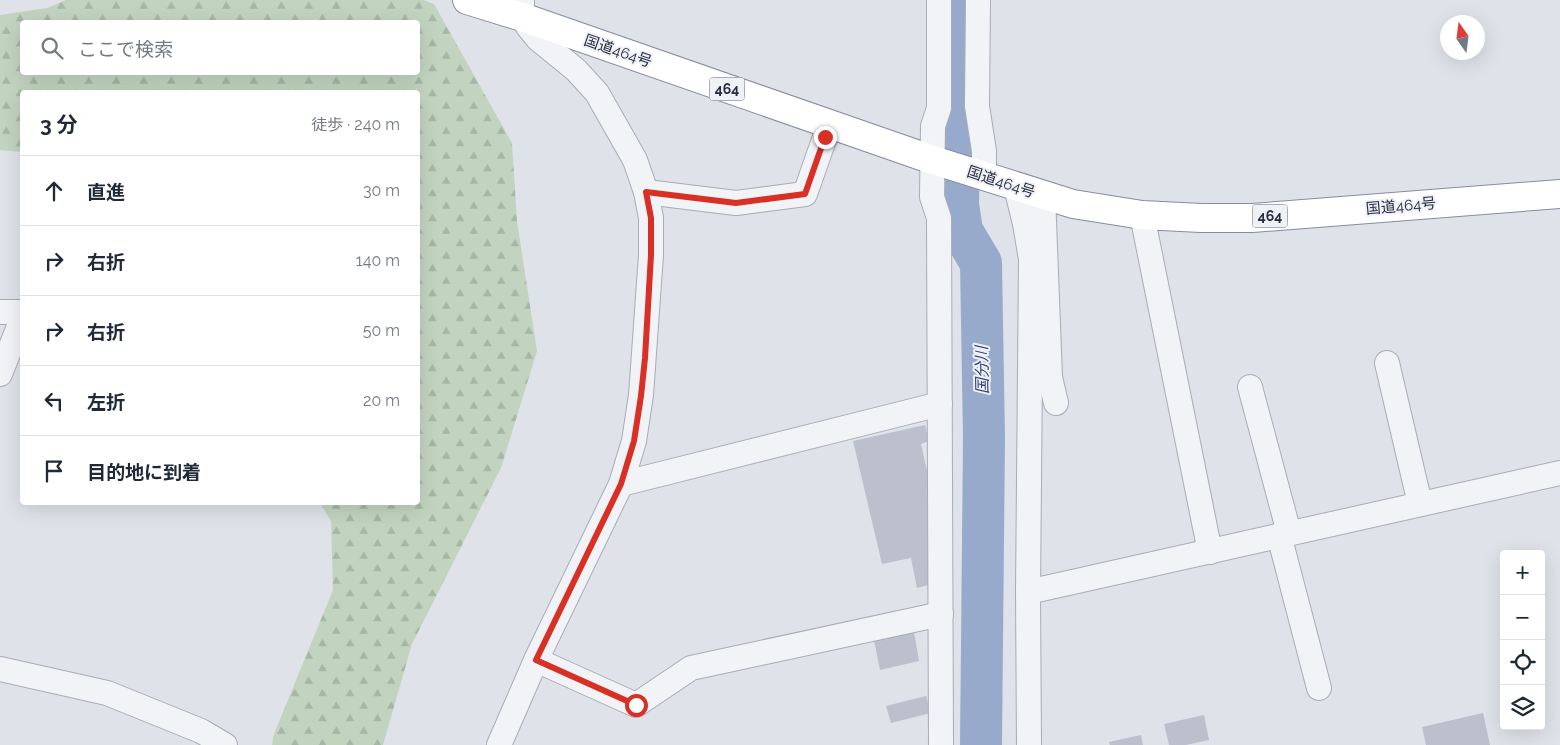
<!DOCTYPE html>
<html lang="ja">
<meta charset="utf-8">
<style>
:root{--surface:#fff;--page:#f2f2f3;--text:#1f2937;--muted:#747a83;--line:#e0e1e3}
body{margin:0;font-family:Raleway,"Noto Sans JP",sans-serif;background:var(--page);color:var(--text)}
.controls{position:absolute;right:15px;bottom:15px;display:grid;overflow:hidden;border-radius:5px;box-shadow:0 5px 20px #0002}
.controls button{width:45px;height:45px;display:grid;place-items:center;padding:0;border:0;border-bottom:1px solid var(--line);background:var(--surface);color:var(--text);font:25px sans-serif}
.compass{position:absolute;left:1440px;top:15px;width:45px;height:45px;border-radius:50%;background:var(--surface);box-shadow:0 5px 20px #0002;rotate:346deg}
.stop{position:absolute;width:15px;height:15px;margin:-11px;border:4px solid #d93025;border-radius:50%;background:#fff}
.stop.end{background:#d93025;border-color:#fff;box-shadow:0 1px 5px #0008}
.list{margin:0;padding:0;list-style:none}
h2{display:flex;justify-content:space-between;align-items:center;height:65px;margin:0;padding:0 20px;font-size:21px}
h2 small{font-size:16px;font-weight:400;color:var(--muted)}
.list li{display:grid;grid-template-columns:32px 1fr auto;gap:15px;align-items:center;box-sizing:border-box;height:70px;padding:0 20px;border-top:1px solid var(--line)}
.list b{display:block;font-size:19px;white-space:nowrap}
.list em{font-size:16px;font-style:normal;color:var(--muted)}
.icon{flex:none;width:28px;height:28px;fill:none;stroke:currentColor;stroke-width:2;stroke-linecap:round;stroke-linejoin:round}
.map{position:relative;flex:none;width:1560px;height:745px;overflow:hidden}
.search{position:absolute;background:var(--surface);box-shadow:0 5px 20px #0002;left:20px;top:20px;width:400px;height:55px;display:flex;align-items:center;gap:12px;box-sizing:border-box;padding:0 18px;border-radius:5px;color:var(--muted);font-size:19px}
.panel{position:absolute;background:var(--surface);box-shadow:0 5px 20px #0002;left:20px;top:90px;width:400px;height:415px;border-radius:5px}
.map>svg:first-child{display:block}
.forest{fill:url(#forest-firs);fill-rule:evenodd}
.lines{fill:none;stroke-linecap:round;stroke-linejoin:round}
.river{stroke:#98aacb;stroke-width:42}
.building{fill:#bcc0cc}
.minor-casing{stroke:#a8acb7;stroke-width:26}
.highway-casing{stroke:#868da1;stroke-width:30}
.minor{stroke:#f2f3f7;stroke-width:24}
.highway{stroke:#fff;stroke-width:28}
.route{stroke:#d93025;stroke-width:6}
.labels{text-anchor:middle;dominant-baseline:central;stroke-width:4;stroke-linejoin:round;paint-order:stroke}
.shield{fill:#eff1f7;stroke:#636878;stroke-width:1}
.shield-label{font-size:14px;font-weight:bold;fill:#272d41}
.street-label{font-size:15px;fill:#272d41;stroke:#eff1f7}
.water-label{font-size:16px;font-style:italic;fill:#2f4677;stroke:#eff1f7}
</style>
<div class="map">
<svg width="1560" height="745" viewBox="0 0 1560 745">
<defs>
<pattern id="forest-firs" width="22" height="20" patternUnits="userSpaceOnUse" patternTransform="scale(1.25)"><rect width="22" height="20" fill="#c2d4c0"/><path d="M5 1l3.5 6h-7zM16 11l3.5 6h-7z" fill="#a7b6a6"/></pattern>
</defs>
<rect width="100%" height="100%" fill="#dfe2e9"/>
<path class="forest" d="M66,0H423L434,4L512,143L517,221L537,351L501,468L412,644L383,745H272L274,734L333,590L331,521L320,503L418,502V92H22V152L0,150V15L47,8ZM22,22H418V72H22Z"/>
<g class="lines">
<path class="river" d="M961,0L958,204L962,231L981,263L984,438L981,745"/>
</g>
<g class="building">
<path d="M925,425L929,441L921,444L928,475V585L917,588L911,558L882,564L853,441Z"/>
<path d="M914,632L919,661L880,670L874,640Z"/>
<path d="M926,696L931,713L891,723L886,706Z"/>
<path d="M1483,713L1490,745H1426L1422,727Z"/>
<path d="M1204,715L1209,740L1186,745H1169L1164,724Z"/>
<path d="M1141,735L1143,745H1110L1109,742Z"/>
</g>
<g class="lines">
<defs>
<g id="minor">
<path d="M939,0V108L933,126L932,197L939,218L941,745"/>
<path d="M978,0L977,106L984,151V177"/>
<path d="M1016,187L1025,224L1031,259L1028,592L1029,745"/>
<path d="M646,192L736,203L805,194L825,137L828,123"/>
<path d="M1043,195L1050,377L1056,403"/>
<path d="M1142,215L1210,552"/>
<path d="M0,312H22"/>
<path d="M1387,363L1420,504"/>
<path d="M0,374L22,319"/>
<path d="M1250,387L1289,533"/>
<path d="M621,484L940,404"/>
<path d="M1279,535L1319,688"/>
<path d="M1028,592L1560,473"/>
<path d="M536,660L636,705L691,668L941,614"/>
<path d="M0,669L107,693L201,731L225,745"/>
<path d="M499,745L536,660L621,484L634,441L641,395L651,255V218L646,192L635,160L597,93L576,70L538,39L529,28L522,17V0"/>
</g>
<path id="highway" d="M467,0L522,17L933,160L1073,204L1142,215L1201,218H1252L1560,194"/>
</defs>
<use href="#minor" class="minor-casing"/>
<use href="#highway" class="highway-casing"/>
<use href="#minor" class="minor"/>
<use href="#highway" class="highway"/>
</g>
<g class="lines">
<path class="route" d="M636,705L536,660L621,484L634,441L641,396L645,358L651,255V218L646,192L736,203L805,194L825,137"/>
</g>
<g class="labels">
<g class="shield">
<rect x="709.5" y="77.5" width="35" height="23" rx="4"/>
<rect x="1252.5" y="204.5" width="35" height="23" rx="4"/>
</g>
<g class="shield-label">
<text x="727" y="89">464</text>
<text x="1270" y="216">464</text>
</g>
<g class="street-label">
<text transform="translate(618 51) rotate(19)">国道464号</text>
<text transform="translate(1001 182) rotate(18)">国道464号</text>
<text transform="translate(1401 206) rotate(-5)">国道464号</text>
</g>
<g class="water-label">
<text transform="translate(982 370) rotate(-91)">国分川</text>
</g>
</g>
</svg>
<div class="controls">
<button>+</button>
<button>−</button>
<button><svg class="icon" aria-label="locate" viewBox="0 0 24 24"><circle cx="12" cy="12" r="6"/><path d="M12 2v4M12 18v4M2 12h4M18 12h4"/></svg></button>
<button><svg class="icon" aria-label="layers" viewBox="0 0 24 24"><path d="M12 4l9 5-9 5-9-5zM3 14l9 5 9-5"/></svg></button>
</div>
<svg class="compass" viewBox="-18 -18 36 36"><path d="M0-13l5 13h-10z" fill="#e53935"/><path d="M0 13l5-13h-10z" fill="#747a83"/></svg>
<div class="stop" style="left:636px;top:705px"></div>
<div class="stop end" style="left:825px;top:137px"></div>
<div class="search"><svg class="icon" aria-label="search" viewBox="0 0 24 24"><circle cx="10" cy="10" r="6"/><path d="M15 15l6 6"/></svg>ここで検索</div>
<section class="panel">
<h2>3 分<small>徒歩 · 240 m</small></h2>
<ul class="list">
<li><svg class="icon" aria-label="ahead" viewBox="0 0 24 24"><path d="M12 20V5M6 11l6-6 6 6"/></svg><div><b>直進</b></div><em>30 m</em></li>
<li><svg class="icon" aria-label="right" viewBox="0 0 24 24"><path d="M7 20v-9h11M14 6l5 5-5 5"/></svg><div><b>右折</b></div><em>140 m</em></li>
<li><svg class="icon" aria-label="right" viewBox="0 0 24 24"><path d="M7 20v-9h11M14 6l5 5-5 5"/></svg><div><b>右折</b></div><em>50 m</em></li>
<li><svg class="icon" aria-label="left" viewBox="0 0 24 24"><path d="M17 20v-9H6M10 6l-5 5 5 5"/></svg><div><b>左折</b></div><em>20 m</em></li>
<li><svg class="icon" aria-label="arrive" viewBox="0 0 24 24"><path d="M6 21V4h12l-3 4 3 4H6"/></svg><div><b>目的地に到着</b></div></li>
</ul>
</section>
</div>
